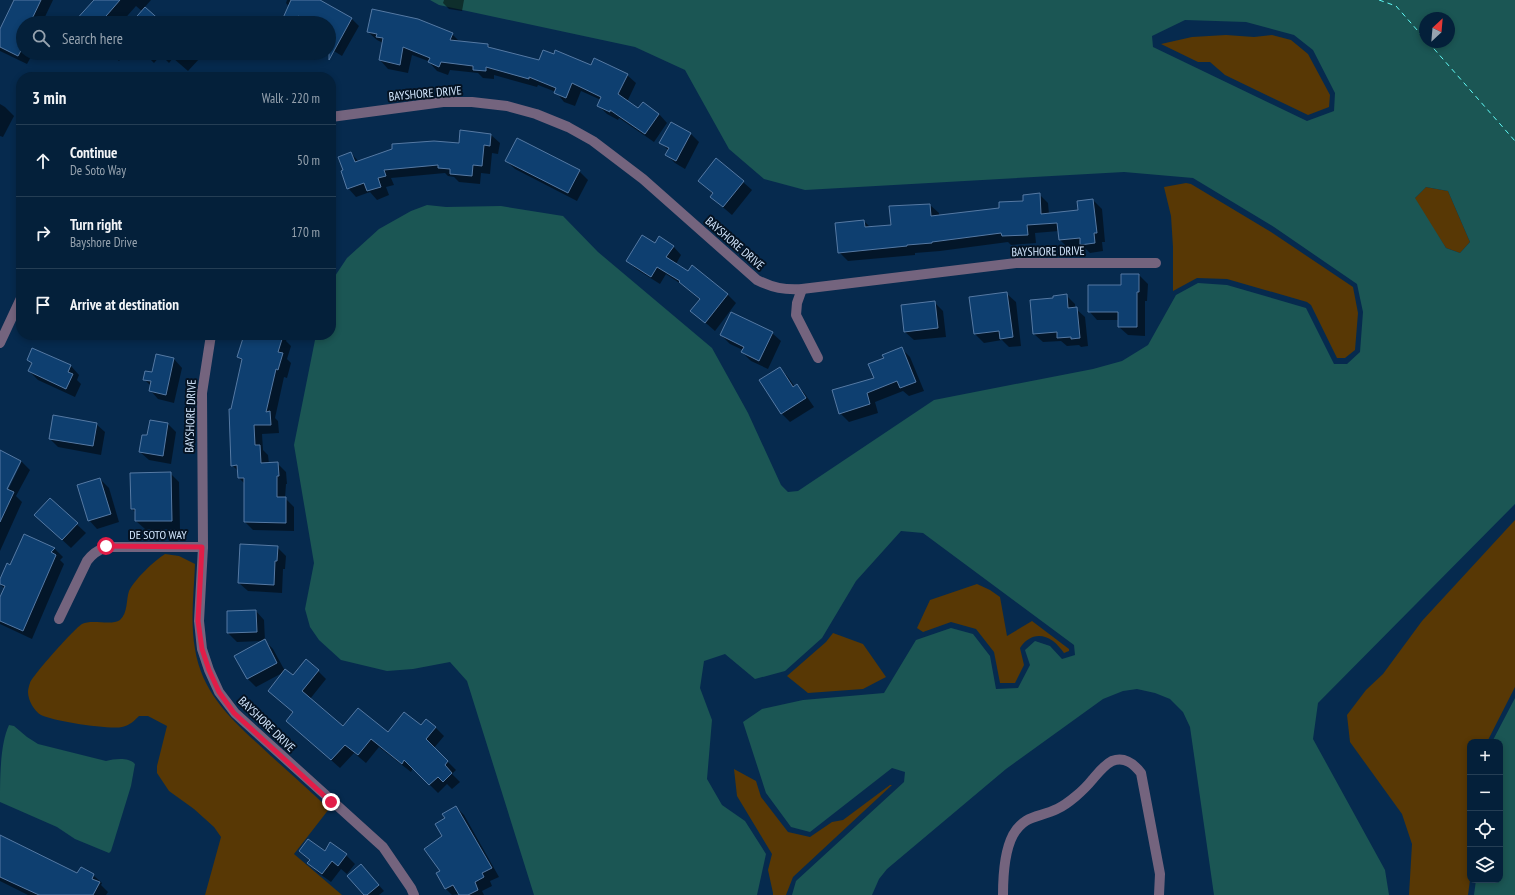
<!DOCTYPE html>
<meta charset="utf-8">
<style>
:root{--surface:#04203a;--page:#0d2842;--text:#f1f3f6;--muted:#97a3af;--line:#253e54}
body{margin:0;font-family:"PT Sans Narrow",sans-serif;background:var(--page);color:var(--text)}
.controls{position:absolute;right:12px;bottom:12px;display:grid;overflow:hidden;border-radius:8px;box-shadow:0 2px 6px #0003}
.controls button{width:36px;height:36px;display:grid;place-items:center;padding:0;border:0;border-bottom:1px solid var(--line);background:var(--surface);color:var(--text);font:20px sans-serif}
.compass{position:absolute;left:1419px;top:12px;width:36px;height:36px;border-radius:50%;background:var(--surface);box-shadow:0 2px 6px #0003;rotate:26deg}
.stop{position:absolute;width:12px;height:12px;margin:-9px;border:3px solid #e11d48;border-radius:50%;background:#fff}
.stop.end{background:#e11d48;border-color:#fff;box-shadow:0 1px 4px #0008}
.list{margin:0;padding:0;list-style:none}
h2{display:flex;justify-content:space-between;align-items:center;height:52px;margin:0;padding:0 16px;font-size:17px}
h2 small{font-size:13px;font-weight:400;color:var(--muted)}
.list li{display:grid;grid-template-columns:26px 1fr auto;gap:12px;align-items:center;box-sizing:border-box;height:72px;padding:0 16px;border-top:1px solid var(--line)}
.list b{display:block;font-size:15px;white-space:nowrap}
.list p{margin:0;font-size:13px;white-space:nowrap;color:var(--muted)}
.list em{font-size:13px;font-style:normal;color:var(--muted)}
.icon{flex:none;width:22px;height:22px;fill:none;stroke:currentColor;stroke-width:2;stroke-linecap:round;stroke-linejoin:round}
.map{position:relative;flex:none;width:1515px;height:895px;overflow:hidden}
.search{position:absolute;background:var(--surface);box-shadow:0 2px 6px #0003;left:16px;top:16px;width:320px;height:44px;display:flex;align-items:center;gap:10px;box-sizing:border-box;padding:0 14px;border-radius:22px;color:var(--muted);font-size:15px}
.panel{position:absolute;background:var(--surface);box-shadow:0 2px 6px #0003;left:16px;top:72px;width:320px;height:268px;border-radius:16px}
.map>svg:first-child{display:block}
.green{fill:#583805}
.water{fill:#1b5654;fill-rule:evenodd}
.shadow{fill:#0007;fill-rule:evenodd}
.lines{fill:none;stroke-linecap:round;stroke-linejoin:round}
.ferry{stroke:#61faf6;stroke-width:1;stroke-dasharray:5 4;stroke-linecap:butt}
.building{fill:#0e3f70;stroke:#5579a3}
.street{stroke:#74647e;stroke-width:10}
.route{stroke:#e11d48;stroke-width:5}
.labels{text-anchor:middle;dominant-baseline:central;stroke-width:4;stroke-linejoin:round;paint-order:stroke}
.street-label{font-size:12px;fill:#d3e7fe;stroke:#051323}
</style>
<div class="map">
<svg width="1515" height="895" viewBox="0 0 1515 895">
<rect width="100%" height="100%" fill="#062a4e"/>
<g class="green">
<path d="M1226,35L1254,37L1272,35L1291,40L1308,54L1330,95L1329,107L1308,115L1225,75L1210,62H1198L1161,44L1192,37Z"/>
<path d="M1186,183L1191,184L1271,232L1353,287L1358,313L1355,350L1345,358H1337L1311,305L1307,302L1227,279L1197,278L1173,291V247L1171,216L1164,187Z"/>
<path d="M1426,187L1448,191L1470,242L1460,253L1446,248L1414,199Z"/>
<path d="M1515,520V687L1487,742H1470V880L1468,895H1409L1412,844L1402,814L1350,742L1347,715L1366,690L1383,674L1422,621Z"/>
<path d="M165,554L179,556L195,564C194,592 190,621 195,649C203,698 237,724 271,756C290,773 310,791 329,809L294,854L342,895H205L221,837L214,827L194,809L169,791L157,773V766L167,726L148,716H139C134,721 130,725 122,727C110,730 53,721 41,715C34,711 28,700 28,692C28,690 29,685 30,683C33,675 75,628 82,624C92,619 112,626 120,620C128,613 126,600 129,591C135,579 154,561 165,554Z"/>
<path d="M977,584L990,590L1000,597L1007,636L1032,621L1069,649V651L1064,653C1061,649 1057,644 1053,641C1040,632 1028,636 1020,648L1024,665L1015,683H1000L994,652L976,629L951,622L923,632L917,628L930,600Z"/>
<path d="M833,633L863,644L886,677L863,689L808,693L787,676L826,642Z"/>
<path d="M734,769L756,781L761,797L788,832L810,837L832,822L843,820L890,785H892L793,877L786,895H773V893L768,870L772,854L737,796Z"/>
</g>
<g class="water">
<path d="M430,0H1515V504L1318,703L1313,739L1385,870L1389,895H1214L1190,727L1183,712L1170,699L1155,693L1137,689L1123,691L1103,699L1006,769L887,869L879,879L872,895H792L796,881L904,782L905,772L892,768L810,832L791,827L766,793L743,722L762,709L803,700L884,693L916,640L951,628L973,634L990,656L996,689L1018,688L1030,665L1025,650L1035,641L1050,646L1062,659L1075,655L1074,645L923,533L901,531L856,581L822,638L785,671L755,679L725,654L704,661L700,688L712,720L707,779L722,805L745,821L766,854L757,895H534L467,681L450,662L413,669L387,671L341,660L319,640L310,627L305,609L314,563L294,445L316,335H331V282L347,258L379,229L411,211L427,205L446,207L501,206L563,216L598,252L712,348L748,413L781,485L788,492L798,491L934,400L1093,369L1122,361L1148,345L1176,295L1198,283L1227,285L1306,308L1334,364H1347L1360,352L1363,312L1357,284L1274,227L1193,178L1124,172L805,190L764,179L729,149L685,70L635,47L439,5ZM1425,18H1449V42H1425ZM1185,20L1246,22L1294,35L1313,50L1335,93L1334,111L1307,121L1153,47L1152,36ZM1426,187L1448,191L1470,242L1460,253L1446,248L1415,198Z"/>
<path d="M1515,698V895H1474L1476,880H1500V742H1492Z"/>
<path d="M9,725L14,726L27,737L38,744L106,761C115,759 128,757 135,764L131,786L111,851L109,853L75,839L57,827L0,802C0,779 0,744 9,725Z"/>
</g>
<g class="shadow">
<path d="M19,0H53L42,23H23V53H33L27,64L0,51V31Z"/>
<path d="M95,0H151L144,8L161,23H132L143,12L136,6L121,23H77Z"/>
<path d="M287,0H318L352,19L359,26L342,56L329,48V23H290L284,17L289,7L286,3Z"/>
<path d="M444,0H464L462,11L449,9L443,3Z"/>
<path d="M368,32L452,34L460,42L488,45L492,49L540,61L591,66L627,75L636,83L627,102L638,110L659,114L667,123L654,142L619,118L618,120L607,114L598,105L601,100L581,91L575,106L564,102L556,92L538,85L537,87L494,75V79L483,78L478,73L450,70L448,75L437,71L428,61L412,55L408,73L388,69L380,60L383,43L377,40Z"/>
<path d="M110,53H125L119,61Z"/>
<path d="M144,53H195L200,58L188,71L173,58L169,63L161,55L154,63Z"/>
<path d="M0,104L5,107L14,116L3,137L0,136Z"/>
<path d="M691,134L699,142L685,169L675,163L667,155L669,151L661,143Z"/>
<path d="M491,135L500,143L498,154L492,153L490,174L481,173L480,184L459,182L454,177L448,176L445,173L391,178L394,185L386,187L389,195L377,200L370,192L356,197L348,188L344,171L351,153L359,162L460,144Z"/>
<path d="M506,161L579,171L588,180L577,201L515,169Z"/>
<path d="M331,178L336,183L331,191Z"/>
<path d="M699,180L743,182L752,190L732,215L711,197L713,194Z"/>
<path d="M1039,194L1048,203L1049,214L1080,211L1093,200L1102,209L1105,242H1102L1103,251L1090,253L1084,247L1068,248L1060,240L1059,231L1035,233L1036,243L1011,245L1008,242L940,251L915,253V255L848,261L839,252L836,223L864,221L871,228L892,226L930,205L939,213V216L1000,209L1024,201Z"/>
<path d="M655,245L673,246L681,255L676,264L688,272L692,267L728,295L736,303L715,331L692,311L700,300L684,286L666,274L660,284L636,269L627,261Z"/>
<path d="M1139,275L1148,284L1147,301H1145V336L1128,335L1119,327V320H1097L1089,311Z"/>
<path d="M1007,294L1016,302L1021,346L1009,347L1002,340L984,343L975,334L970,298Z"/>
<path d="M1066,295L1075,304V308L1085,317L1088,346L1081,347L1079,345L1067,346L1061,341L1043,342L1034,334Z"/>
<path d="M934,302L943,311L946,337L914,340L905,332Z"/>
<path d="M772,333L781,341L768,369L751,361L742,352L743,350L730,344L721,335Z"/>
<path d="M71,335H80L79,338Z"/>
<path d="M244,335H288L286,341L291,346L287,359L291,363L287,378L284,377L275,418L278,421L279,433L262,434L263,450L268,455L269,464L277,463L286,472L287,484H286L285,498L294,507V531L253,530L245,522V484L239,478V472L232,465V410L242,361L238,357Z"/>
<path d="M33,349L71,366L79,375L77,380L81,384L75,397L38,380L29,371L32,364L28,360Z"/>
<path d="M902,349L910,357L924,391L909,396L903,391L875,402L878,413L849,422L840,413L875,379L885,359Z"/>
<path d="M174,359L182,368L174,403L158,399L150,390L151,386L144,379Z"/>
<path d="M780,368L788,377L795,387L797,385L805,394L814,407L790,422L782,414L760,380Z"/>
<path d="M96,424L105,432L101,455L58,447L50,439Z"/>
<path d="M168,424L176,432L171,464L149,460L140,452L148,437Z"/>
<path d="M0,451L21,461L30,470L16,496L22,502L0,551ZM19,463H21L6,494L4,493Z"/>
<path d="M170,473L179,482L180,529H145L136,521V513L132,509Z"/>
<path d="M100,479L109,488L119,522L97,529L89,520Z"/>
<path d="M50,499L86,533L71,548L44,523Z"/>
<path d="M25,535L55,549L63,557L60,560L64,564L32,639L0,624V599L5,589L0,584V581L11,566ZM51,550H54L48,556Z"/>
<path d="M277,547L286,556L285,569H283L282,593L248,591L239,583Z"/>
<path d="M256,611L264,620L265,641L273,649L285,671L293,676L318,671L326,679L310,699L343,727L388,734L421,727H435L444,736L434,748L456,770L452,774L460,782L452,789L447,784L438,793L413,768L411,772L379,747L366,763L354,753L340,768L296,729L294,713L284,672L256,687L247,678L264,641L237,642L228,633V612Z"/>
<path d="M456,807L464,815L499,877L490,881L492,886L482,891L484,895H460L459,894L452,895L445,888L441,871L443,837L446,819Z"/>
<path d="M0,837L78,875H93L102,883L101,885L108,892L106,895H28L0,881Z"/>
<path d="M331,844L346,855L355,864L347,874L341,869L331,882L317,872L309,863L310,861L300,851L325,852Z"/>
<path d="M366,871L384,891L379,895H365Z"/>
</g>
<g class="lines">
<g class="ferry">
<path d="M1379,0L1396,6L1425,39"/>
<path d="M1428,42L1515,141"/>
</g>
</g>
<g class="building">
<path d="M14,0H41L30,23H23V47L18,56L0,47V29Z"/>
<path d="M94,0H120L100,23H73Z"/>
<path d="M291,0H320L352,18L329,60V23H311L298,16L295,23L283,18Z"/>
<path d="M145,7L163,23H131Z"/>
<path d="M372,9L418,19L453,33L450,40L488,44V47L539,60L543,50L554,54L555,50L591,65L594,58L628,74L618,94L638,108L643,102L659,114L645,134L610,110V112L597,106L601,97L572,83L566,98L554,93L556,88L529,77V79L486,67V71L473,70V66L441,62L439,67L428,62L430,58L403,47L400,65L379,60L383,38L376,37L377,34L367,32Z"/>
<path d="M671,122L691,133L676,161L665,155L669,148L659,143Z"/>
<path d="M460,130L491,134L490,146L484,145L482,166L473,165L472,176L450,174V169L438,168V165L384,170L386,176L378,178L381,187L367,191L364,183L347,189L341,171L343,170L338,157L351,152L355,162L392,149V144L434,141L459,143Z"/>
<path d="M517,138L580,170L568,193L505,161Z"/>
<path d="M716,158L744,181L723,207L710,197L713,193L698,181Z"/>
<path d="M1040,193L1041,214L1078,210L1077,201L1093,199L1097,233H1094L1095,243L1080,245V238L1059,240L1057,223L1027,225L1028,235L1002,236L1001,233L932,242V243L907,245V246L838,253L835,223L864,220L865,227L891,225L889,206L930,204L931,216L999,208V202L1023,201V195Z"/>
<path d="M642,235L655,243L659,236L674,246L666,257L688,271L692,265L728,294L705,323L690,311L700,299L679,282L680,281L657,267L651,277L626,261Z"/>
<path d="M1121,274H1139V292H1137V327H1118V312H1088V285H1121Z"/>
<path d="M1007,292L1013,337L1000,339L999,331L974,334L969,297Z"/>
<path d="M1067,294L1068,308L1077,307L1080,338L1071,339V337L1057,338V332L1033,334L1030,300L1053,298V296Z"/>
<path d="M935,301L938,328L904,332L901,305Z"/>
<path d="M731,312L773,332L759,361L741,352L744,347L720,335Z"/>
<path d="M244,335H277L283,336L278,352L283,353L278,370L276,369L266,412L270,411L271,425H254L255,445H260L261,463L278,462L279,476H277V497H286V523L244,522V478H238L237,465L231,466L229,409H231L242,359L237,357Z"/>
<path d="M902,347L916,382L900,388L897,381L867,393L870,404L839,414L832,390L874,378L868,364L884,358L882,355Z"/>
<path d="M32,348L71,365L68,372L73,374L66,389L28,371L32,363L27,360Z"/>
<path d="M156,354L174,358L166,395L149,391L151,381L143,380L145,371L152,372Z"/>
<path d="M780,367L793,387L797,384L806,398L781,414L759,380Z"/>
<path d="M53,415L97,423L93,446L49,439Z"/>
<path d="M150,420L168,423L163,456L139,452L142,435H147Z"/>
<path d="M0,450L21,461L7,489L14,492L0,522Z"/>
<path d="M171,472L172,521H135V509H131L130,473Z"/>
<path d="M100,478L111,514L88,521L77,485Z"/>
<path d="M50,498L78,523L62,540L34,515Z"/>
<path d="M24,534L55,548L51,552L56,555L23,631L0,621V597L5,586L0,584V579L7,563L10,565Z"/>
<path d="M240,544L278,546L277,561H275L274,585L238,583Z"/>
<path d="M256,610L257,632L227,633V611Z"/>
<path d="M265,639L277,663L247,679L234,656Z"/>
<path d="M306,659L319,670L302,691L343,726L358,708L388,732L404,712L421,725L426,719L436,727L426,739L448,761L445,765L452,773L443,782L438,777L429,785L404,760L402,764L371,739L358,755L345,745L331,760L286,721L293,712L268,691L285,669L293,675Z"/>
<path d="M456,806L492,868L482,873L484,877L475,882L478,890L468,895H459L453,885L445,889L436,873L440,871L424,849L442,836L435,824L445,818L442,814Z"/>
<path d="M0,835L77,873L81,867L94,874L92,879L100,882L93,895H39L0,877Z"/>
<path d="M308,839L325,851L330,842L347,854L338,866L332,861L322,874L307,863L310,860L299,851Z"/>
<path d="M361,864L379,885L367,895H364L347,876Z"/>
</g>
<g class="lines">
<g class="street">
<path d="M331,117L443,102H472L507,106L536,114L568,127L593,141L643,179L757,280C773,288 784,290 802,289L1016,263H1156"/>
<path d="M802,289L797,303L796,315L818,358"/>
<path d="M211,335L202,393L203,547L199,621L202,649L209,670L219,692L235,713L383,847L411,888L414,895"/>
<path d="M0,343L21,298"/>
<path d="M59,619L87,561C92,554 98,550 106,547H203"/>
<path d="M1003,895C1003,876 1004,852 1013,835C1025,814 1039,818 1057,809C1068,804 1084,790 1092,780C1098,773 1104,765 1112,761C1125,756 1134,764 1141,773L1160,874L1159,895"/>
</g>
</g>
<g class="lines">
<path class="route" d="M106,546L202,547L198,621L202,649L209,670L219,692L234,713L331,802"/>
</g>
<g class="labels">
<g class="street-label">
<text transform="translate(425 93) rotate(-5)">BAYSHORE DRIVE</text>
<text transform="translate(735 243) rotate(41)">BAYSHORE DRIVE</text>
<text transform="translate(1048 251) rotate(-1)">BAYSHORE DRIVE</text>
<text transform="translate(190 416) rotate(-88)">BAYSHORE DRIVE</text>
<text x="158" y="534">DE SOTO WAY</text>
<text transform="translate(267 724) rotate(44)">BAYSHORE DRIVE</text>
</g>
</g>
</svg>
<div class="controls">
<button>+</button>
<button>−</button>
<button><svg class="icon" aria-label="locate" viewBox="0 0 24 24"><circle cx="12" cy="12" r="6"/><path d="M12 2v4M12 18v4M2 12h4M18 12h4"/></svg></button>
<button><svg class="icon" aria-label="layers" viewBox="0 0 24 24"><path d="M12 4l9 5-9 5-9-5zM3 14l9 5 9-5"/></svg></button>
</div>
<svg class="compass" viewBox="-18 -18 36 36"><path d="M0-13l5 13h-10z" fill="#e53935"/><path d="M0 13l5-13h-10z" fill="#97a3af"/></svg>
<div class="stop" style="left:106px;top:546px"></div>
<div class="stop end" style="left:331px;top:802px"></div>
<div class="search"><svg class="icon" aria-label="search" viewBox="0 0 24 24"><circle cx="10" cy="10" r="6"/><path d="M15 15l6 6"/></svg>Search here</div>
<section class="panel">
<h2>3 min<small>Walk · 220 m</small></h2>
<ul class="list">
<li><svg class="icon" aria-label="ahead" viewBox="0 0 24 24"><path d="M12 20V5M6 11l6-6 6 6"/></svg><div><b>Continue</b><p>De Soto Way</p></div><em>50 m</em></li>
<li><svg class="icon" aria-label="right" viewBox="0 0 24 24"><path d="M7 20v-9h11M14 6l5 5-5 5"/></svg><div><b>Turn right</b><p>Bayshore Drive</p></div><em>170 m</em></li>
<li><svg class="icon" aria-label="arrive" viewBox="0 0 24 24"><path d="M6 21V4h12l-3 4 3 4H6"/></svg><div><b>Arrive at destination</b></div></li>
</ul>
</section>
</div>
